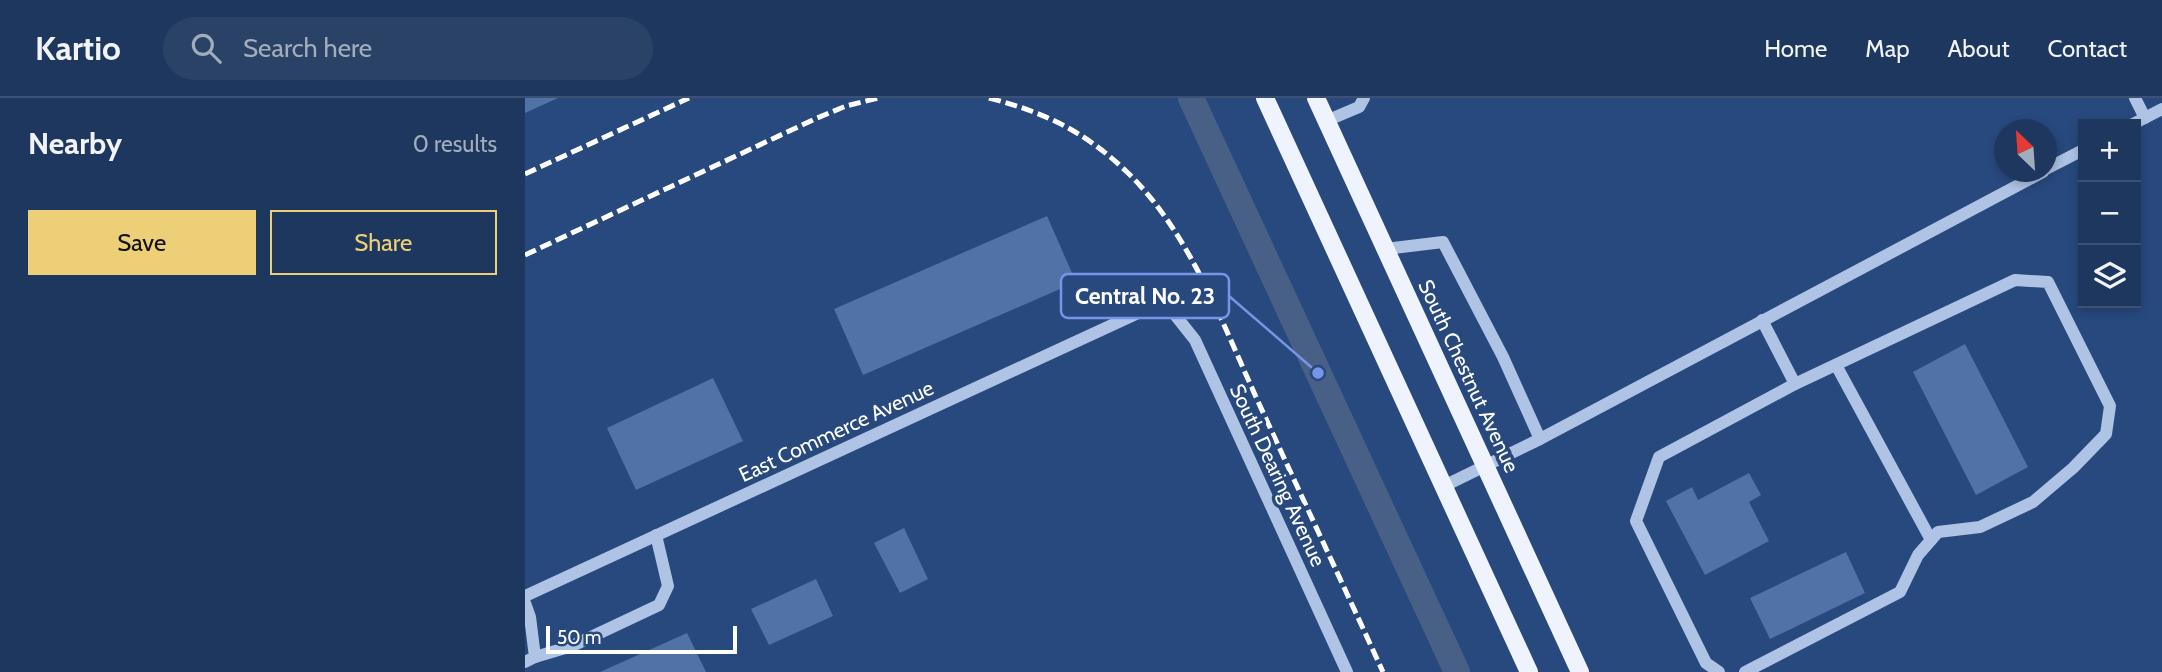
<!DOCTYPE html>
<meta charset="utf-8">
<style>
:root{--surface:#1e375e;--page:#2b4267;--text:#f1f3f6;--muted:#a1acbc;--line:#3c5173;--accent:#eccf76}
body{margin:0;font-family:Cabin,sans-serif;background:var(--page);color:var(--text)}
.controls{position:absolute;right:21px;top:21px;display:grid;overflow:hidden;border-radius:0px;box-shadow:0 4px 10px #0003}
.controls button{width:63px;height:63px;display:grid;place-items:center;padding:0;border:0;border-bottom:2px solid var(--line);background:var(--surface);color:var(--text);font:35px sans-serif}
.compass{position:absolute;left:1469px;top:21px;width:63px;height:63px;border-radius:50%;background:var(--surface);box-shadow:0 4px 10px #0003;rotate:335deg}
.scale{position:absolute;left:21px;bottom:18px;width:191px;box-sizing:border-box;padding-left:7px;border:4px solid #fff;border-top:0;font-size:19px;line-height:24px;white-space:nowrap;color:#fff;-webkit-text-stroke:5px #28497e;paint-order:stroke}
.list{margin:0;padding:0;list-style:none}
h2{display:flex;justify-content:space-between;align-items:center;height:91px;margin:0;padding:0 28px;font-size:30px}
h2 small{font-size:23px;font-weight:400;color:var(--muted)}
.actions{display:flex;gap:14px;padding:21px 28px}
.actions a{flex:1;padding:16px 0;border:2px solid var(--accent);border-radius:0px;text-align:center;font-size:24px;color:var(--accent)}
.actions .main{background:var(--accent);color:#111}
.icon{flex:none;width:38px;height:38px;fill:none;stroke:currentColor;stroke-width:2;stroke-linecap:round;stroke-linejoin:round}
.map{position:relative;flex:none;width:1637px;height:574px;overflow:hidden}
header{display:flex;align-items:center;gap:42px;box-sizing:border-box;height:98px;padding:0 35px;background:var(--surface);border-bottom:2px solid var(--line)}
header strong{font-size:33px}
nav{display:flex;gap:38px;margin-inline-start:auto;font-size:24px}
.search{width:490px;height:63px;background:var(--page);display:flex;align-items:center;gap:18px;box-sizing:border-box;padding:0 24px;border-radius:38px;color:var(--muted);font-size:26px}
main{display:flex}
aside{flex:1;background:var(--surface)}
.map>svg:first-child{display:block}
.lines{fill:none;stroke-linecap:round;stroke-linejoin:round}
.canal{stroke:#486086;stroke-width:26}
.building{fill:#5172a6}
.minor{stroke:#afc4e5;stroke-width:12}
.major{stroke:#eff3fd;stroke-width:18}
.rail{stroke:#fff;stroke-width:5;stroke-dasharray:12 5;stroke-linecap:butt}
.labels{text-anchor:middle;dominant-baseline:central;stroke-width:7;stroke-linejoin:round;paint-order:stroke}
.street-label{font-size:21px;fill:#fff;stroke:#28497e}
.leader{fill:none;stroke:#7795e8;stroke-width:2.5}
.callout-dot{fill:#7795e8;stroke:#28497e;stroke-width:2.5}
.callout{fill:#28497e;stroke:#7795e8;stroke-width:2.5}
.callout-label{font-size:23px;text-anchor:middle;font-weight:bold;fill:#fff}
</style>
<header>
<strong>Kartio</strong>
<div class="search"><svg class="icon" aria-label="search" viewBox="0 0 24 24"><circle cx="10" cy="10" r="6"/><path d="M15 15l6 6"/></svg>Search here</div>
<nav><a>Home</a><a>Map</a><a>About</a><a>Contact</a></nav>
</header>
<main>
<aside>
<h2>Nearby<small>0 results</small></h2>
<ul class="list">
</ul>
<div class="actions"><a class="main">Save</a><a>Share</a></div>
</aside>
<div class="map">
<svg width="1637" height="574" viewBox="0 0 1637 574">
<rect width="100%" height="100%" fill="#28497e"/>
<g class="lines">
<path class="canal" d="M666,0L932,574"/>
</g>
<g class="building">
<path d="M0,0H33L0,15Z"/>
<path d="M522,118L551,184L338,277L309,211Z"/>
<path d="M1440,246L1503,369L1451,397L1388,274Z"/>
<path d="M188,280L218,343L111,392L82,330Z"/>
<path d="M1224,375L1236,397L1224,404L1244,443L1180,477L1141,403L1167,389L1173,402Z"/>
<path d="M379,430L403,481L375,495L349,445Z"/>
<path d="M1321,454L1340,495L1245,541L1225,500Z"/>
<path d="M291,481L308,518L244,547L226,511Z"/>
<path d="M162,535L181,574H75Z"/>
</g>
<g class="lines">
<g class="minor">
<path d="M1610,0L1620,20"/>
<path d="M801,23L834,9L839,0"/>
<path d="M1608,26L1637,11"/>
<path d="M1521,71L1558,52"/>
<path d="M860,151L918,144L978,259L1015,341"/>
<path d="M1237,222L1270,286"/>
<path d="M1311,267L1406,442"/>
<path d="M919,388L1015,341L1518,74"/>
<path d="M0,498L639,203L670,242L822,574"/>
<path d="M0,505L5,519L10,559L0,564"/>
<path d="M10,559L47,548L134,507L143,488L131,437"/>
<path d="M1194,574L1181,565L1111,423L1134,359L1270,286L1490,182L1523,184L1585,308L1581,336L1548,370L1508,404L1455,429L1413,434L1393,457L1375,494L1220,574"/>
</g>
<g class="major">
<path d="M740,0L1004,574"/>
<path d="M791,0L1055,574"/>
</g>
<g class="rail">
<path d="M464,0C521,15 559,33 602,74C664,134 696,222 731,299C773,391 816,482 858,574"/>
<path d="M0,76L164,0"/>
<path d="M0,157L292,20L321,8L353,0"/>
</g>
</g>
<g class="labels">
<g class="street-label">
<text transform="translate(944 278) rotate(65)">South Chestnut Avenue</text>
<text transform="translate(311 333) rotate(-25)">East Commerce Avenue</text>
<text transform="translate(753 377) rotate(65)">South Dearing Avenue</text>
</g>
</g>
<path class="leader" d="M793 275L704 198"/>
<circle class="callout-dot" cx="793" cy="275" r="7"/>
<rect class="callout" x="536" y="176" width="168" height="44" rx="7"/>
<g class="callout-label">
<text x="620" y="206">Central No. 23</text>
</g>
</svg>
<div class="controls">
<button>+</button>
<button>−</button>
<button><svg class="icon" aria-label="layers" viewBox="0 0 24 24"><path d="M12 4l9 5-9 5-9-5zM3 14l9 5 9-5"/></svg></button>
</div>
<svg class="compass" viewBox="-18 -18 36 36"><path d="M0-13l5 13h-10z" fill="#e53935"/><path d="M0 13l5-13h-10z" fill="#a1acbc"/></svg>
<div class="scale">50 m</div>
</div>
</main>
